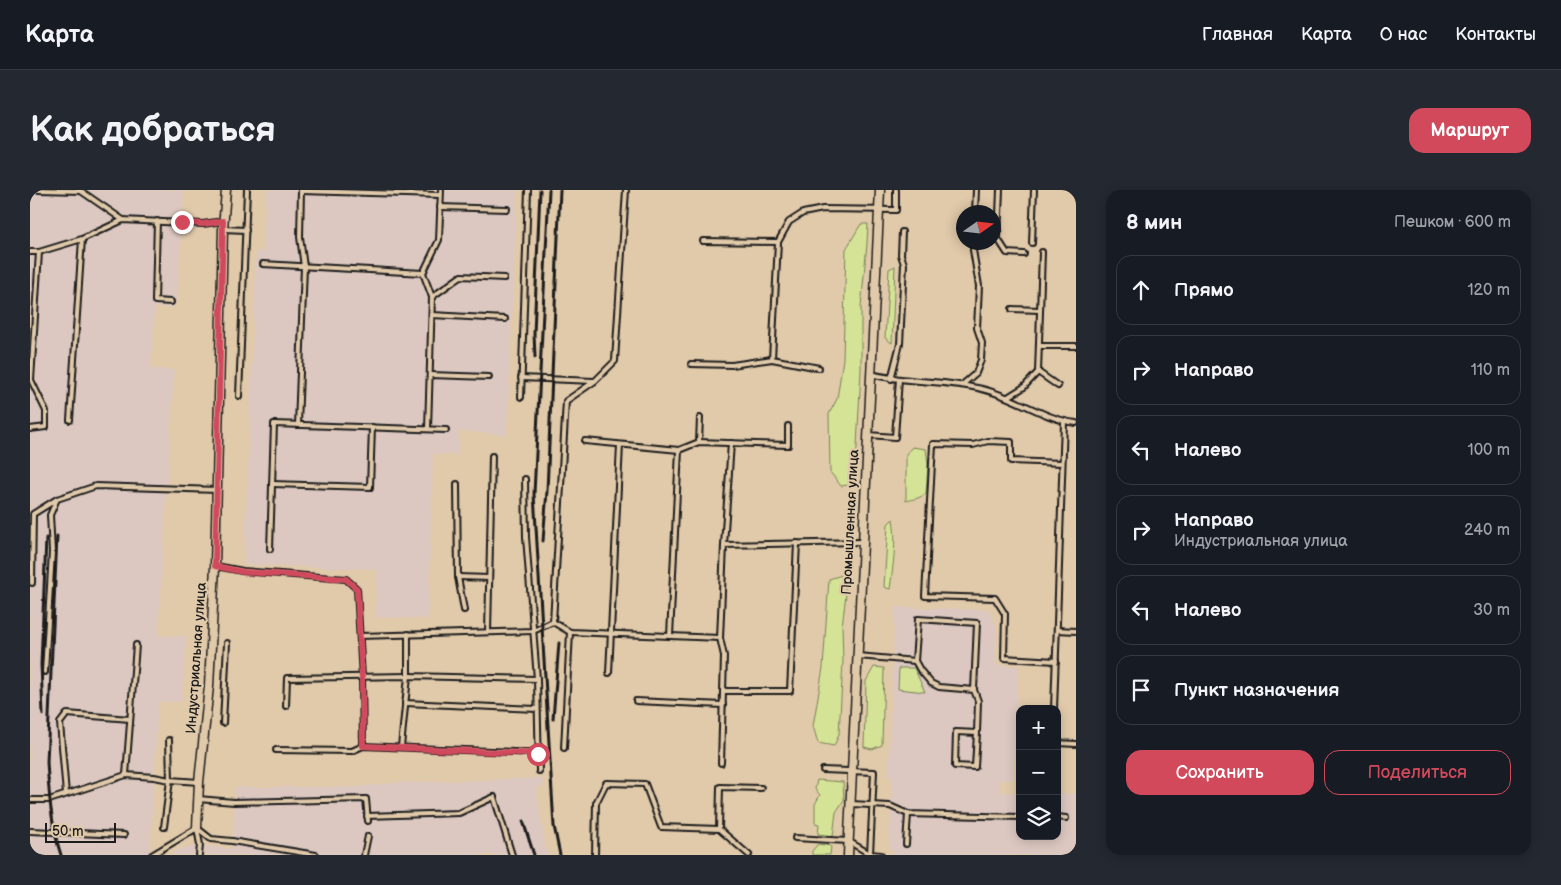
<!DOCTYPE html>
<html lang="ru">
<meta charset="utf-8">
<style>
:root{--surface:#171b24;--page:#242831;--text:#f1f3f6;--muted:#9ea1a6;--line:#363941;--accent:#d1495b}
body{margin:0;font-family:"Balsamiq Sans",sans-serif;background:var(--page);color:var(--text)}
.controls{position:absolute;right:15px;bottom:15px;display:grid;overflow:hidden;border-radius:10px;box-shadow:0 2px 12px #0003}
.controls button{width:45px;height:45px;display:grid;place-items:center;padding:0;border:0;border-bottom:1px solid var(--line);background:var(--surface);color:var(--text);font:25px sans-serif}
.compass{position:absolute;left:926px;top:15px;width:45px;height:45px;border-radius:50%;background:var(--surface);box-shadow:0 2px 12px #0003;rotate:76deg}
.scale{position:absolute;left:15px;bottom:12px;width:71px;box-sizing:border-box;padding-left:5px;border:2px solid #1c1c1c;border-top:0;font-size:14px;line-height:18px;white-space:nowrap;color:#1c1c1c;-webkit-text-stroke:4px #e1caaa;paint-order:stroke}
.stop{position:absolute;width:15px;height:15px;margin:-11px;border:4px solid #d1495b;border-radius:50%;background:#fff}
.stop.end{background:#d1495b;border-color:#fff;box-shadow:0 1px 5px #0008}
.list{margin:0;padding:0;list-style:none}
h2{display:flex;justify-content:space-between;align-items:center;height:65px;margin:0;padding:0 20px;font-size:21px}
h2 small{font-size:16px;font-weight:400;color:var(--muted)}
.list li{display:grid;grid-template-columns:32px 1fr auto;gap:15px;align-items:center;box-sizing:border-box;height:70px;margin:0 10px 10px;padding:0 10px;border:1px solid var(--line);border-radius:15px}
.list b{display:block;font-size:19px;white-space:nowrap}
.list p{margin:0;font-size:16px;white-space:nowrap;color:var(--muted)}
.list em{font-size:16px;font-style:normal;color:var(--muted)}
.actions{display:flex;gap:10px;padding:15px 20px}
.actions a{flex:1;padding:11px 0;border:1px solid var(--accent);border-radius:15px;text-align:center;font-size:18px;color:var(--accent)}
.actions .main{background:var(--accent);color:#fff}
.icon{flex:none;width:28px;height:28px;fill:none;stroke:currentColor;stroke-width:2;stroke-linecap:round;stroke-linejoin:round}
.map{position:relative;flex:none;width:1046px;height:665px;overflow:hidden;border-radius:15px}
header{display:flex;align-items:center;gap:30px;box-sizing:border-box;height:70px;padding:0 25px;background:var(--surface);border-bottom:1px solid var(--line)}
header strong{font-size:24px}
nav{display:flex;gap:28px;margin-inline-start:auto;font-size:18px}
.intro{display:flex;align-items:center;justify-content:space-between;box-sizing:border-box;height:120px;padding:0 30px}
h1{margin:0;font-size:35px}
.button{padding:12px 22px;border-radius:15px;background:var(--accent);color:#fff;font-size:18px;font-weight:700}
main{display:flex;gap:30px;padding:0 30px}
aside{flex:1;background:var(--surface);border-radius:15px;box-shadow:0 2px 12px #0003}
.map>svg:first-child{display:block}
.built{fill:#dcc8c1}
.green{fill:#d5e396;stroke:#788059}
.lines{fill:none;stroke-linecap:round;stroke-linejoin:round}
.lane-casing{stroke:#1c1c1c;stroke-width:8}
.street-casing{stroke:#1c1c1c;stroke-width:11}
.lane{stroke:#e1caaa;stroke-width:4}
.street{stroke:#e1caaa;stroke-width:8}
.rail{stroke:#1c1c1c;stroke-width:3}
.route{stroke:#d1495b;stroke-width:6}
.labels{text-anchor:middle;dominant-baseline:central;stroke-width:4.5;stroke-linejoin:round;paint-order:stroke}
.street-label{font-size:14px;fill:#1c1c1c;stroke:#e1caaa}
</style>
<header>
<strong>Карта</strong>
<nav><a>Главная</a><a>Карта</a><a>О нас</a><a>Контакты</a></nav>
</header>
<div class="intro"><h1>Как добраться</h1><a class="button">Маршрут</a></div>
<main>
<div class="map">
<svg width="1046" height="665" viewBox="0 0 1046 665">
<rect width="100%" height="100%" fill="#e1caaa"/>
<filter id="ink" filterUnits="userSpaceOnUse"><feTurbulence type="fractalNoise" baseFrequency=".02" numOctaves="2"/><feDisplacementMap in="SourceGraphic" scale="10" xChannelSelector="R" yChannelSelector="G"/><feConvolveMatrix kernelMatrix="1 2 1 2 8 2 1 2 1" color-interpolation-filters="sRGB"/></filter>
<g filter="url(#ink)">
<g class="built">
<path d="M0,0H154L147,108L144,118L125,117L121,178L144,180L128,446H157L151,512H128L120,665H0Z"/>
<path d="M236,0H487L477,245L429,241L428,265L403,264L398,429L345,427L347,379L214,375L226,61L233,62Z"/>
<path d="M865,417L959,420L967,437L965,475L989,476L983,590H969V602L990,603V646H1027V604H1046V665H863V659L859,658L862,587L858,586Z"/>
<path d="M512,588L513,597H506L515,656L519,665H142L147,660L170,655L202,659L205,597H327L363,593Z"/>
</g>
<g class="green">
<path d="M831,34H838L837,53L831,117V180L825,294L811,296L800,282L799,224L807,209L813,169L816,59Z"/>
<path d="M865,76L862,153L855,148L859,79Z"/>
<path d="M882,257L896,259L898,274L896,304L888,308L876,311V264Z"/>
<path d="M863,329C867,352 863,377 860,399L854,397L858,334Z"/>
<path d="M812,385L816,404L812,436L813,471L809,544L804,556L788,553L783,536L793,478L799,389Z"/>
<path d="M844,477L854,478L852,555L842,559L834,557L836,491Z"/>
<path d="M869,478H884L895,502L868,499Z"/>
<path d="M787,590L813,592L814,610L806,622L803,646L788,644L789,634L785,633V614L790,605L785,599Z"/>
<path d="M788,654L801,656L800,665H782V661Z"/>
</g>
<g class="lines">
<defs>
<g id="lane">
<path d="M9,0L51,1L93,30"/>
<path d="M596,0L585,171L565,191L536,211L523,432L540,442L690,448"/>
<path d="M271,1L410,5"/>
<path d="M410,17L477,19"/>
<path d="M945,22L946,0"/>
<path d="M127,31L125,111L141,112"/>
<path d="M193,39L216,40"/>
<path d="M964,49H968L970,0"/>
<path d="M968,49L977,63L994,64"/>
<path d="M673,51L748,52"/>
<path d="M1002,53L1004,0"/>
<path d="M0,62H9"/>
<path d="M233,74L393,83L409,50L411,0"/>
<path d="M393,83L402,107L398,239"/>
<path d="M402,107L431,86L474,88"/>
<path d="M982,119L1010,120"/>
<path d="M402,125L475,129"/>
<path d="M1009,156H1046"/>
<path d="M742,169L789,178"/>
<path d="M661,174L702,175L742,169L748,52L759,32L773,23L793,19L866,20V0"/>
<path d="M1008,182L1028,196"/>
<path d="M840,184C877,193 915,190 952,199C984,206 1013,229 1046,233"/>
<path d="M400,185L459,187"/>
<path d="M491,188L564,191"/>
<path d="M861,189L870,154L874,74L871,65L872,42"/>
<path d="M932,195L946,183L951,170L952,153L947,138L949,96L943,60L944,52"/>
<path d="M209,206L217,0"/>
<path d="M491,207L498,0"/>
<path d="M978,207L994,197L1008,182L1012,62"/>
<path d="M40,230L52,49"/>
<path d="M268,235L274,77L270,47L271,0"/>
<path d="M0,239L16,237V221L1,190L9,62L52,49L93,30L173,34L193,31"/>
<path d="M838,245L865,247L869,189"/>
<path d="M555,251L649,260L669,252L758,255V236"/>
<path d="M669,252L670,228"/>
<path d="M495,289L496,347L507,489L509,581"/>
<path d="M242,294L340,297L342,237"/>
<path d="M427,294L428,387L434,420"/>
<path d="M694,355L832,352"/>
<path d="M240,359L244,234L416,240"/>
<path d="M186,376L213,381L316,389L327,399L332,488L333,556"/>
<path d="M428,387L459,388"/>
<path d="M2,393L3,324L27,309L66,296L187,300"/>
<path d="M1027,440L1046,441"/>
<path d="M458,442L462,266"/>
<path d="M330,446L503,441L523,432"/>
<path d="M640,446L649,260"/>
<path d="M828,466L885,471"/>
<path d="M1026,471L974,468L975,424L965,408L895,406L903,254L943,255L958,251L981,252V271L1032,273"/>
<path d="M15,482L22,362L20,325L27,309"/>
<path d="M579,483L590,255"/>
<path d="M944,500L909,497L901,493L890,480L885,471L888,429L947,433L944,500L948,511L947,543L926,542L925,576L945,577L947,543"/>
<path d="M693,501H760L767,353"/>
<path d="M606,511L693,515"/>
<path d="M375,513L507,519"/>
<path d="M256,516L257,488L378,486L507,489"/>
<path d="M1024,519L1034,232"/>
<path d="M193,533L197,453"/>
<path d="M1027,553L1046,554"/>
<path d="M371,557L378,486V444"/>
<path d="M534,558L540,442"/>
<path d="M246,560L322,561L333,556L508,563"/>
<path d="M691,573L694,466L690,448L694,355L701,253"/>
<path d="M793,580L844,582L840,664"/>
<path d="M96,585L106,455"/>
<path d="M36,604L30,533L37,524L100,529"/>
<path d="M168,609L204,612L336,609L338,631"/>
<path d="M0,610H19L96,585L124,587L140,590L169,592"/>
<path d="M821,614L860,616L878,624L990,627"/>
<path d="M337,626L429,623L464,607L482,665"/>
<path d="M1027,627L1036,628"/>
<path d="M134,637L140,590L139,550"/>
<path d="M167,638L181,649L202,651L286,665"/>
<path d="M167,638L170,655L169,665"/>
<path d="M689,639L690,597L731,598"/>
<path d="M0,641L94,645"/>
<path d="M765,648L818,651L840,664L851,665"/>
<path d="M876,654L878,624"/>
<path d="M122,665L167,638"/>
<path d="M334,665L338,646"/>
<path d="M565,665L566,613L576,593L615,594L631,637L689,639L719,665"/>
</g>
<g id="street">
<path d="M167,638L169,592L179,496L185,376L193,39L196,0"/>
<path d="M818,665L850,0"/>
</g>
</defs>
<use href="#lane" class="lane-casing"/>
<use href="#street" class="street-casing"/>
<use href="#lane" class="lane"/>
<use href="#street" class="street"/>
<g class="rail">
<path d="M519,0L504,304L524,636L530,665"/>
<path d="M505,167L504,144L510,0"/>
<path d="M27,346L17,572C19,604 21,635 31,665"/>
<path d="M513,351L517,301L530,0"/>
<path d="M13,525L11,474L16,348"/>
<path d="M523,529L529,453"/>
<path d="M493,631L504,665"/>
</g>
</g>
</g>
<g class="lines" filter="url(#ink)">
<path class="route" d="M152,32L173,34L193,31L185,376L213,382L316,389L327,399L332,488L333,556L508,564"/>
</g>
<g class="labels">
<g class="street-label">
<text transform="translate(820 332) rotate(-87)">Промышленная улица</text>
<text transform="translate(166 468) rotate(-86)">Индустриальная улица</text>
</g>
</g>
</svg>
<div class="controls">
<button>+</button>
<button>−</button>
<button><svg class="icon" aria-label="layers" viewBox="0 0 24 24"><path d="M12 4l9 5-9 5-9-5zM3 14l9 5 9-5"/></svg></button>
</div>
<svg class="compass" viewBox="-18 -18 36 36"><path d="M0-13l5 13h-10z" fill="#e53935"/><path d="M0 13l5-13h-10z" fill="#9ea1a6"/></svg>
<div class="scale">50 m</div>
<div class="stop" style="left:508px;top:564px"></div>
<div class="stop end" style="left:152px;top:32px"></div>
</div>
<aside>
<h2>8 мин<small>Пешком · 600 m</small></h2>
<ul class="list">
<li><svg class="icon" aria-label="ahead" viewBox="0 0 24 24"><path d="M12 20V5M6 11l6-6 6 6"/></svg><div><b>Прямо</b></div><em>120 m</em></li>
<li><svg class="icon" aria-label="right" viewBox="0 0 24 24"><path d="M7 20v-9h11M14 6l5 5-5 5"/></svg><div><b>Направо</b></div><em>110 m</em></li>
<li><svg class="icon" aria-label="left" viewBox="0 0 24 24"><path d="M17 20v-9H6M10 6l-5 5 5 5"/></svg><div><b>Налево</b></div><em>100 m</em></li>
<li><svg class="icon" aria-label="right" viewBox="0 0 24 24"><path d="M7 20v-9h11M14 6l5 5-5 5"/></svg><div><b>Направо</b><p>Индустриальная улица</p></div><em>240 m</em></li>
<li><svg class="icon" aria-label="left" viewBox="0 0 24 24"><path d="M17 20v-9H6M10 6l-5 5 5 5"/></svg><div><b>Налево</b></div><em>30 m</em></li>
<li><svg class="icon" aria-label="arrive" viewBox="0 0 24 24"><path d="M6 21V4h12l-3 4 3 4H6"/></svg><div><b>Пункт назначения</b></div></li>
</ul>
<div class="actions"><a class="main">Сохранить</a><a>Поделиться</a></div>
</aside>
</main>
